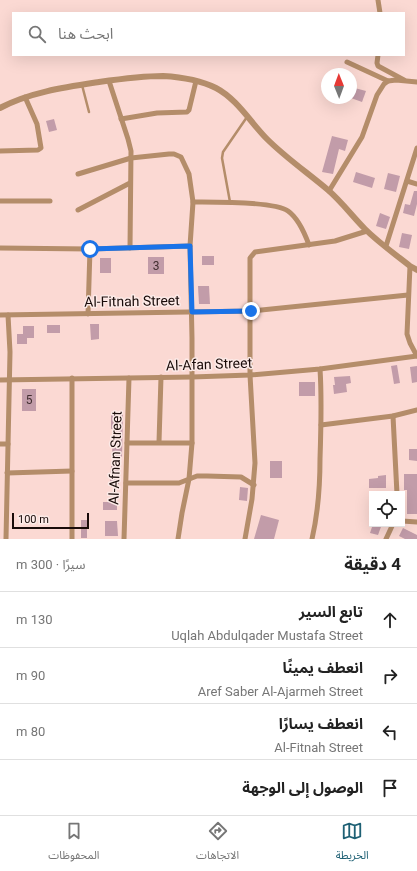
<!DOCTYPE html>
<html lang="ar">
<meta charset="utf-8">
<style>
:root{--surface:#fff;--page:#f2f2f2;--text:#222;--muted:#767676;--line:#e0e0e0;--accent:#1e6074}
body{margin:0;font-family:Roboto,"Noto Sans Arabic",sans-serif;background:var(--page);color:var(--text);direction:rtl}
.controls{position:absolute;right:12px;bottom:12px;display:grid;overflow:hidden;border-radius:0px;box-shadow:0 4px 16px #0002}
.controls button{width:36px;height:36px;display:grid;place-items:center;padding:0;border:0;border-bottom:1px solid var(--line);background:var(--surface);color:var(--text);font:20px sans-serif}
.compass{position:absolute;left:321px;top:68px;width:36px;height:36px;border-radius:50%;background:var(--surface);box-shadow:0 4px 16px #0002;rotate:359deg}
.scale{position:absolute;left:12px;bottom:10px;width:77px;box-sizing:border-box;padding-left:4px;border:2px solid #190b09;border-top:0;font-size:11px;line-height:14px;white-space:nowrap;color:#190b09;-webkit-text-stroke:3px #fceae7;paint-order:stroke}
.stop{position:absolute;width:12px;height:12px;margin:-9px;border:3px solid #1a73e8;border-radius:50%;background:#fff}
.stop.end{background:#1a73e8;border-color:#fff;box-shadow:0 1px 4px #0008}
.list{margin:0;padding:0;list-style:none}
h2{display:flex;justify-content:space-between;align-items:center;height:52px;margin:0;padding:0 16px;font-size:17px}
h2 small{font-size:13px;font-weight:400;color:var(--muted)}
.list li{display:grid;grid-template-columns:26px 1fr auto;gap:12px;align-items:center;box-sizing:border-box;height:56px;padding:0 16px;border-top:1px solid var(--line)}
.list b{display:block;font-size:15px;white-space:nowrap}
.list p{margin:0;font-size:13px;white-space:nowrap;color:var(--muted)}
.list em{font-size:13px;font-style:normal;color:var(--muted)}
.icon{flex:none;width:22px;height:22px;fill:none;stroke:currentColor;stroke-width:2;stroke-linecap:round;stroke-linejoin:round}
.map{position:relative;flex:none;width:417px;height:539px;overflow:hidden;direction:ltr}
.search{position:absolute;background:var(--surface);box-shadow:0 4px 16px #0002;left:12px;right:12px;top:12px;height:44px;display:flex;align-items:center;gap:10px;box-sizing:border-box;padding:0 14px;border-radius:0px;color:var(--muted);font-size:15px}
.sheet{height:276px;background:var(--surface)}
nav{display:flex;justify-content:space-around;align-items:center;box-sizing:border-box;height:56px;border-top:1px solid var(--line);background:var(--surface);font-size:11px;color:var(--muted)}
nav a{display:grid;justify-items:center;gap:2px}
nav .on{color:var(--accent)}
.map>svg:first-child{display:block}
.building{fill:#c29ca9}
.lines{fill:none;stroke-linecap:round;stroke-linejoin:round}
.service{stroke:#b48d6a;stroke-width:2.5}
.minor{stroke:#b48d6a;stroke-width:5}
.tertiary{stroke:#b48d6a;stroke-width:6}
.route{stroke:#1a73e8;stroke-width:5}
.labels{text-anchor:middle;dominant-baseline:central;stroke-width:3;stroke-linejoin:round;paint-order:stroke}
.number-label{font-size:12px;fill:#432f31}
.street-label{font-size:14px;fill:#190b09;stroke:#fceae7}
</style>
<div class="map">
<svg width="417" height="539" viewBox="0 0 417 539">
<rect width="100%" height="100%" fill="#fbd9d3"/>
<g class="building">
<path d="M351,87L366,91L362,102L351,98Z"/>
<path d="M54,119L57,130L49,132L46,121Z"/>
<path d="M332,136L348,140L345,151L339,149L333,174L322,172Z"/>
<path d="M356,172L375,178L372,188L353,182Z"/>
<path d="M388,173L400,176L396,192L384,189Z"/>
<path d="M414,191H417V204L414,216L403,213L405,204L410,205Z"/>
<path d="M380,213L390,217L386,229L376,226Z"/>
<path d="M402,233L412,235L409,249L399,247Z"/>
<rect x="202" y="256" width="12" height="9"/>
<rect x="148" y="257" width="16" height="17"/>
<rect x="100" y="258" width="11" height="15"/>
<path d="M198,286H209L210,304H199Z"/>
<path d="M90,324H99V339L91,340Z"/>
<rect x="47" y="325" width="13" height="8"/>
<path d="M23,326H34V338H27V344H17V334H23Z"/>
<path d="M397,365L400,383L394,384L391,366Z"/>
<path d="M417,366V382L412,383L410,367Z"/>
<path d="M350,376L351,383L346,384L347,392L334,394L333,385H335L334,377Z"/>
<rect x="299" y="382" width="16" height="14"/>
<rect x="22" y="389" width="14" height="22"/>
<path d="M111,413H123L122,457H112L113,429H111Z"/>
<path d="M409,449H417V461L409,460Z"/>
<rect x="270" y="461" width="12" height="17"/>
<path d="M111,466H119V484L110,483Z"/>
<path d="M404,474H417V514H407V490H404Z"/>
<path d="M386,475V488H369V479L378,478V476Z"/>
<path d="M240,487L248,488L247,501L239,500Z"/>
<rect x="103" y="502" width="14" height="8"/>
<path d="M261,515L279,520L274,539H254Z"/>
<rect x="81" y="520" width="6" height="18"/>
<path d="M105,521H117L118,536H105Z"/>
<path d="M373,524H382L378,535L370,533Z"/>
<path d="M403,528L417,535V539H405L399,536Z"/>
</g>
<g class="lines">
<g class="service">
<path d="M82,85L89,112"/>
<path d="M230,202L222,158L223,152L247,117"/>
</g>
<g class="minor">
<path d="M378,0L380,13"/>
<path d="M378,55L377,63L378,66L404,80"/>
<path d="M347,62L388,81"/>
<path d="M109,81L128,139L131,151L130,248"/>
<path d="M121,119L157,113L187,112L189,110L196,81"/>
<path d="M0,151L38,150L41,148L37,124L25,97"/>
<path d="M78,174L131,158L169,154H174L181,157L189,174L193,202L190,246L192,338V443L189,479L182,513L178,539"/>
<path d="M407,181L417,184"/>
<path d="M329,191L362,137L377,95L384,84L388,81L396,80L417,82"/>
<path d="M0,201H50"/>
<path d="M193,202C212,202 274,201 288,211C298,218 305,234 309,245"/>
<path d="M78,210L130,183"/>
<path d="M386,246L417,148"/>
<path d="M0,248L90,249L190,246"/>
<path d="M410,266L407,334L410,343L417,356"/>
<path d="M88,314L90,249"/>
<path d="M0,315L251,311L408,295"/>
<path d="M0,380L192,377L250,375L320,369L417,356"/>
<path d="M393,416L397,494"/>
<path d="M321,425L393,416L417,410"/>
<path d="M159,442L161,377"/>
<path d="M127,443H192"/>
<path d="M0,444H8"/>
<path d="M7,473L72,471"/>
<path d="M126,483H179L197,476H207L241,477L254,485"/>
<path d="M402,521L417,522"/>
<path d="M6,539L10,352L8,315"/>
<path d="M72,539V378"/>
<path d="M124,539L129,378"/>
<path d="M245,539L252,499L255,463L250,375V258L255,252L335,241L367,231"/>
<path d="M312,539C318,513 320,486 320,459C321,429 322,399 320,369"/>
<path d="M386,539L393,524"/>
</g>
<path class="tertiary" d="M0,108C30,92 66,87 99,82C120,79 142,76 163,76C180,77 200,80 216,88C237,99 251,123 267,139C286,158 308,173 328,190C341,201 353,217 365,229C379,243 395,254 410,266L417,270"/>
</g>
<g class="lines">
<path class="route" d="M90,249L190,246L192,312L251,311"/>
</g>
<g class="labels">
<g class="number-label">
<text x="156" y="266">3</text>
<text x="29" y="400">5</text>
</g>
<g class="street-label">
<text transform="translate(132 301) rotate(-1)">Al-Fitnah Street</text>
<text transform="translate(209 364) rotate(-2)">Al-Afan Street</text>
<text transform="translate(115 458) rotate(-88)">Al-Afnan Street</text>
</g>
</g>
</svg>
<div class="controls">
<button><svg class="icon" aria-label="locate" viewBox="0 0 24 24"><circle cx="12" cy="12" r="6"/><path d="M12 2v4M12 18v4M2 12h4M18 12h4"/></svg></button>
</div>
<svg class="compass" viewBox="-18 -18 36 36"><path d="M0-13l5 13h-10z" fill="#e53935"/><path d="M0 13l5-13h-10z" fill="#767676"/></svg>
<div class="scale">100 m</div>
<div class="stop" style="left:90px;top:249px"></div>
<div class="stop end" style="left:251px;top:311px"></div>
<div class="search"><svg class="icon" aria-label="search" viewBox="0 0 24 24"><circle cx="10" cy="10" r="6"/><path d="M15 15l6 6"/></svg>ابحث هنا</div>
</div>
<section class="sheet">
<h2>4 دقيقة<small>سيرًا · 300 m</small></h2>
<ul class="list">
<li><svg class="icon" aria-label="ahead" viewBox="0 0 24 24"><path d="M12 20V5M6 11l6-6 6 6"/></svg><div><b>تابع السير</b><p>Uqlah Abdulqader Mustafa Street</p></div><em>130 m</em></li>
<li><svg class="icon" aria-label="right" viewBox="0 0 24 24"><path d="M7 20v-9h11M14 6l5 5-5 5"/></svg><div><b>انعطف يمينًا</b><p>Aref Saber Al-Ajarmeh Street</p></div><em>90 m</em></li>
<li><svg class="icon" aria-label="left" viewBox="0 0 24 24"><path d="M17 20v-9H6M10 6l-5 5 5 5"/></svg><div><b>انعطف يسارًا</b><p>Al-Fitnah Street</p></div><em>80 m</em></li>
<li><svg class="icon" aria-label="arrive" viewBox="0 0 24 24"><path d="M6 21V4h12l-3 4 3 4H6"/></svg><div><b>الوصول إلى الوجهة</b></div></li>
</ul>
</section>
<nav>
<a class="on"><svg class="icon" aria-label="map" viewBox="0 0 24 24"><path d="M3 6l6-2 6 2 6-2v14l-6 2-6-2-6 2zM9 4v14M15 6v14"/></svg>الخريطة</a>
<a><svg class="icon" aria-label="directions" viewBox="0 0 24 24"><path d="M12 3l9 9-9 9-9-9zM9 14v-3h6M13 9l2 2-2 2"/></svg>الاتجاهات</a>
<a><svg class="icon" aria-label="saved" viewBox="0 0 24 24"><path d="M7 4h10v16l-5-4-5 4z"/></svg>المحفوظات</a>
</nav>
